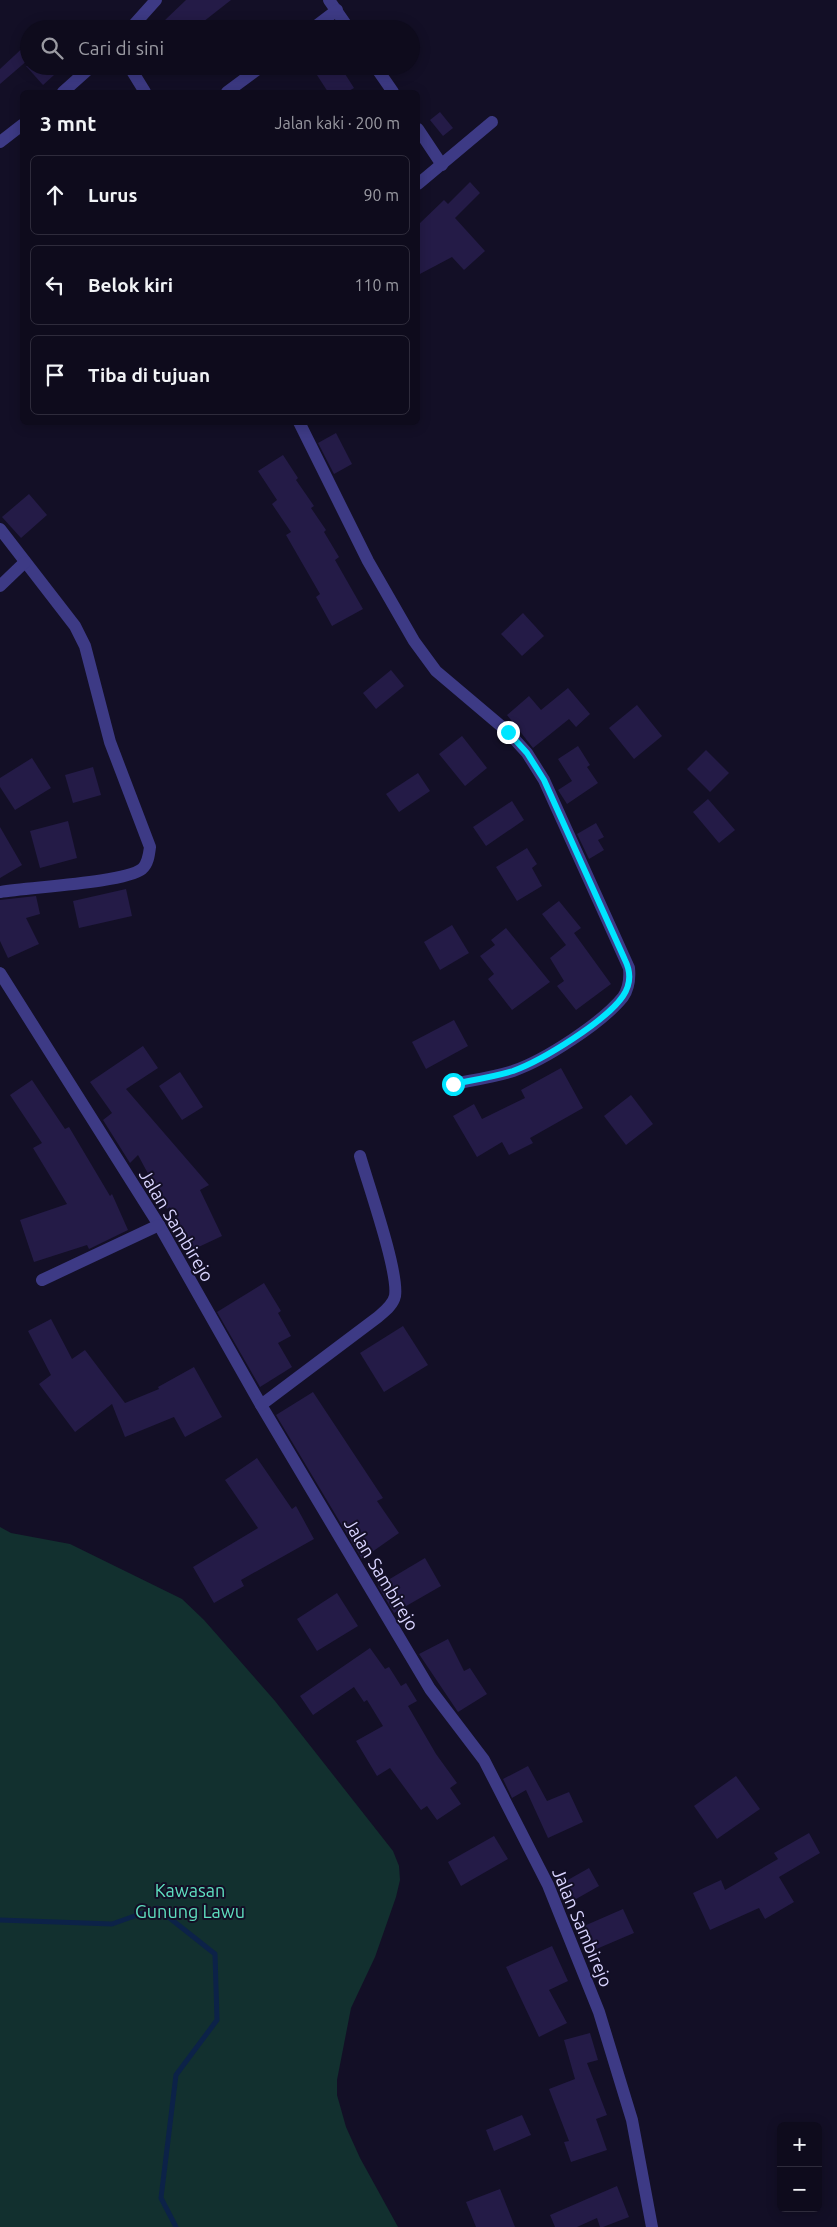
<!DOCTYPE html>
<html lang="id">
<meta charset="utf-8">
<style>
:root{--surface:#0e0b1c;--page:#171425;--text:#f1f3f6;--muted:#9b9ba3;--line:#2e2b3b}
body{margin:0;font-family:Ubuntu,sans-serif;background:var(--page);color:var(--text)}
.controls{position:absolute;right:15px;bottom:15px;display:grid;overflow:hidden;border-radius:8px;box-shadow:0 2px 12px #0003}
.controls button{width:45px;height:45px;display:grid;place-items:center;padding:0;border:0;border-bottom:1px solid var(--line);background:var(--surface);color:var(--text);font:25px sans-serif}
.stop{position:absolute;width:15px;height:15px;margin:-11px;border:4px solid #00e5ff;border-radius:50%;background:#fff}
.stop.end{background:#00e5ff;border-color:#fff;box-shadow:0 1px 5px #0008}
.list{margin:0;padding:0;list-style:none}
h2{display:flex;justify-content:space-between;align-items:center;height:65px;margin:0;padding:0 20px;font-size:21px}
h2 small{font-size:16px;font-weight:400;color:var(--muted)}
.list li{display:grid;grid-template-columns:32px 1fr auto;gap:15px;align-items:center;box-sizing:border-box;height:80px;margin:0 10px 10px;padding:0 10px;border:1px solid var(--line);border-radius:8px}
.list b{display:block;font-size:19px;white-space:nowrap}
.list em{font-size:16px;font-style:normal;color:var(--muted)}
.icon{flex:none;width:28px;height:28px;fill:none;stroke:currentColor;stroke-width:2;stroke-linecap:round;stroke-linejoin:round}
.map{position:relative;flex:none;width:837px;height:2227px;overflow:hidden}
.search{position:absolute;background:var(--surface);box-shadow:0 2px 12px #0003;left:20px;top:20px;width:400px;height:55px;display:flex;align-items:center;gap:12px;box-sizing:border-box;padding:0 18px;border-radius:28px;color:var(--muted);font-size:19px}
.panel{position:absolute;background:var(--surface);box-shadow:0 2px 12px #0003;left:20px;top:90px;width:400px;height:335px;border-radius:8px}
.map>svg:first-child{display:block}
.green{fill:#12302f}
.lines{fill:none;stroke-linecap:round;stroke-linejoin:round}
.stream{stroke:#0c2248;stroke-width:5}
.building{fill:#241b47}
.street{stroke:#3d3a85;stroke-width:12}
.route{stroke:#00e5ff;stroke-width:6}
.labels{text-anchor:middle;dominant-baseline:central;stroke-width:4;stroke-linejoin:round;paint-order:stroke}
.street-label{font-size:18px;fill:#d9d4ff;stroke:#130f26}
.park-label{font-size:18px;fill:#5fe0c0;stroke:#130f26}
</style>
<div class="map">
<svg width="837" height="2227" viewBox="0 0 837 2227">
<rect width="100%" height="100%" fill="#130f26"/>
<path class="green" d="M0,1527L11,1533L70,1544L182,1599L204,1620L275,1701L393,1851L399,1866L400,1880L396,1897L375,1957L351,2008L337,2080V2095L346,2127L360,2158L398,2227H0Z"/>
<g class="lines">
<path class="stream" d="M0,1920L112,1924L157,1908L215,1954L217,2020L176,2075L161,2198L176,2227"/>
</g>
<g class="building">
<path d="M186,0H231L194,29H171L164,21Z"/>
<path d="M29,42V59L0,84V69Z"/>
<path d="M26,66H64L43,85Z"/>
<path d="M324,66H340L354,88L347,92H328L315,72Z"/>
<path d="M440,112L453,128L443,136L430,120Z"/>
<path d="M470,182L480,193L455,218L485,251L464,270L452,257L418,275V225L444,200L448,204Z"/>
<path d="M336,433L352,464L334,474L318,443Z"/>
<path d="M283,455L298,478L296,480L314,506L311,508L326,530L324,532L339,557L335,560L363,609L332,626L316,597L320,594L286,535L291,532L272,504L277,500L258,471Z"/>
<path d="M29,494L47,515L21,538L2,517Z"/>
<path d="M523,613L544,636L522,656L501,634Z"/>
<path d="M391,670L404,686L376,709L363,693Z"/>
<path d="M568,688L590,714L576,727L569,719L533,748L507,715L529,696L541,710Z"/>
<path d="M637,705L662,736L634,759L609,728Z"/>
<path d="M462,736L487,768L465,786L439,754Z"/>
<path d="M578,746L590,765L587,767L598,783L567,804L558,790L572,781L558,759Z"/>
<path d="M706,750L729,773L710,792L687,769Z"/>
<path d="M32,758L51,788L15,810L0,787V778Z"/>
<path d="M93,767L101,795L73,803L65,775Z"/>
<path d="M418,773L430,791L399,812L386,794Z"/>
<path d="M708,799L735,830L719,843L693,812Z"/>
<path d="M512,801L524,820L486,846L473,827Z"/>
<path d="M68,821L77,858L40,868L30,831Z"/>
<path d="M596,823L604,837L598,840L604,850L589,859L577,834Z"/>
<path d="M0,827L22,865L0,878Z"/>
<path d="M527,848L537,864L532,868L542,886L517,901L496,867Z"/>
<path d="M126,889L132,916L79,928L73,901Z"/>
<path d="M36,896L40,914L26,918L39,944L8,958L0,941V900Z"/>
<path d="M559,901L581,928L574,933L611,984L576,1010L557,986L564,981L550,958L566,945L542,914Z"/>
<path d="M452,925L469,953L440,970L424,942Z"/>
<path d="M506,928L550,982L512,1010L488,979L494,974L480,956L495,945L491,940Z"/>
<path d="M454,1020L468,1046L426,1069L412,1042Z"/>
<path d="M143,1046L158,1068L126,1089L209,1185L200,1190L222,1236L190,1251L170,1207L167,1209L138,1155L130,1163L103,1120L112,1113L90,1082Z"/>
<path d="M561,1068L583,1108L530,1138L533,1143L509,1155L502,1142L477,1157L453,1116L474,1104L482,1119L525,1098L521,1090Z"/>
<path d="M180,1072L203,1107L182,1120L159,1086Z"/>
<path d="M32,1080L65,1129L69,1127L110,1196L112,1194L128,1230L89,1249L87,1245L34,1262L20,1220L67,1204L33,1148L42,1143L10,1095Z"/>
<path d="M631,1095L653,1124L626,1145L604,1116Z"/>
<path d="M264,1283L281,1311L278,1313L291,1336L278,1343L292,1367L260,1387L217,1312Z"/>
<path d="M51,1319L72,1359L85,1350L125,1403L159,1389L158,1387L194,1367L222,1417L185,1437L174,1417L125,1437L112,1404L75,1432L39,1384L51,1375L28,1331Z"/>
<path d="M403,1326L428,1365L384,1392L360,1353Z"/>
<path d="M313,1392L383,1498L377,1501L399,1533L362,1559L276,1415Z"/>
<path d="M257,1458L292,1509L296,1506L314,1539L241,1580L244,1586L214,1603L193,1567L258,1528L225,1480Z"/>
<path d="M425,1558L441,1586L394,1613L378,1586Z"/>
<path d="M337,1593L358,1626L317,1651L297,1619Z"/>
<path d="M448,1639L464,1671L470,1668L487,1694L458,1712L419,1654Z"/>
<path d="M370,1648L385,1669L389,1667L401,1686L406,1683L417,1701L408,1706L436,1754L457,1783L450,1788L461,1804L437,1820L427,1806L421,1810L390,1768L377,1776L356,1741L383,1726L367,1700L364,1702L354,1687L313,1715L300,1696Z"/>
<path d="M528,1766L547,1801L569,1792L583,1822L548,1838L526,1790L512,1798L503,1779Z"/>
<path d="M736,1776L760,1809L717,1839L694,1806Z"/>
<path d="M809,1833L820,1853L779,1877L794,1902L765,1919L759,1908L710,1930L693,1893L721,1880L725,1890L778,1859L774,1853Z"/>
<path d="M494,1836L508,1859L461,1886L448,1862Z"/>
<path d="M589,1868L599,1886L569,1903L559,1885Z"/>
<path d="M623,1909L634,1933L594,1950L584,1926Z"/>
<path d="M552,1946L568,1981L549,1990L567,2023L539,2037L506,1967Z"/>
<path d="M590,2033L598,2060L587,2063L607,2115L596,2119L607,2150L571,2162L564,2142L569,2141L549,2089L575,2079L564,2040Z"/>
<path d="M522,2115L531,2135L494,2151L486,2130Z"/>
<path d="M617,2186L629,2217L603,2227H600L597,2218L577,2227H555L550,2215Z"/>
<path d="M500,2189L515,2227H476L466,2202Z"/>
</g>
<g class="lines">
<g class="street">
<path d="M329,0L349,29"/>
<path d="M130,29L156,0"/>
<path d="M312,29L337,10"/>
<path d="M129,66L145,92"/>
<path d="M375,66L393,92"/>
<path d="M63,92L92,66"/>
<path d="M227,92L262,66"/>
<path d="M418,129L442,165"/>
<path d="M0,142L22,125"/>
<path d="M418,184L492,122"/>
<path d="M299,422L368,561L414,641L436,671L508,732L527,753L544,780L629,968C630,978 629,988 623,997C602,1023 545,1060 513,1071C494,1077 473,1080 453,1084"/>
<path d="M0,529L75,626L85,646L110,742L150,847C149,855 148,864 142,869C124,883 28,887 0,892"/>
<path d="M0,586L25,562"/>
<path d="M0,973L159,1225L261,1405L430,1689L484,1760L548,1885L599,2012L632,2120L652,2227"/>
<path d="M42,1280L159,1225"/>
<path d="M261,1405L378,1317C385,1311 393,1305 395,1296C399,1272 368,1184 360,1156"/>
</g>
</g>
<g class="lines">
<path class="route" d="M453,1084C473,1080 494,1077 513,1071C543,1060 606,1021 623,996C631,984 631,972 625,960L544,780L527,753L508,732"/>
</g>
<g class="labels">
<g class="street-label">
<text transform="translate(177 1225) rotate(59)">Jalan Sambirejo</text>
<text transform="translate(382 1574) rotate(59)">Jalan Sambirejo</text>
<text transform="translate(583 1927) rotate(67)">Jalan Sambirejo</text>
</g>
<g class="park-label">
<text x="190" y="1890">Kawasan<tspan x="190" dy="21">Gunung Lawu</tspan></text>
</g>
</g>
</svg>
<div class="controls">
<button>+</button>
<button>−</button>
</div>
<div class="stop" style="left:453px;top:1084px"></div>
<div class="stop end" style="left:508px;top:732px"></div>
<div class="search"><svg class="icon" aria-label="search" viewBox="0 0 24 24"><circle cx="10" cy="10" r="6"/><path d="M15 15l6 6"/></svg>Cari di sini</div>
<section class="panel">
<h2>3 mnt<small>Jalan kaki · 200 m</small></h2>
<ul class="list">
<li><svg class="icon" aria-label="ahead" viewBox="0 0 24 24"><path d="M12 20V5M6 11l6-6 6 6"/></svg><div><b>Lurus</b></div><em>90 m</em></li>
<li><svg class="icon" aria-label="left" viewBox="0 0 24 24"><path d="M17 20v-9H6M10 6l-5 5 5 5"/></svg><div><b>Belok kiri</b></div><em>110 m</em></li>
<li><svg class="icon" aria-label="arrive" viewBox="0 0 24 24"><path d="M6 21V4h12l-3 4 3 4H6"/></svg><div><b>Tiba di tujuan</b></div></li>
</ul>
</section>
</div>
